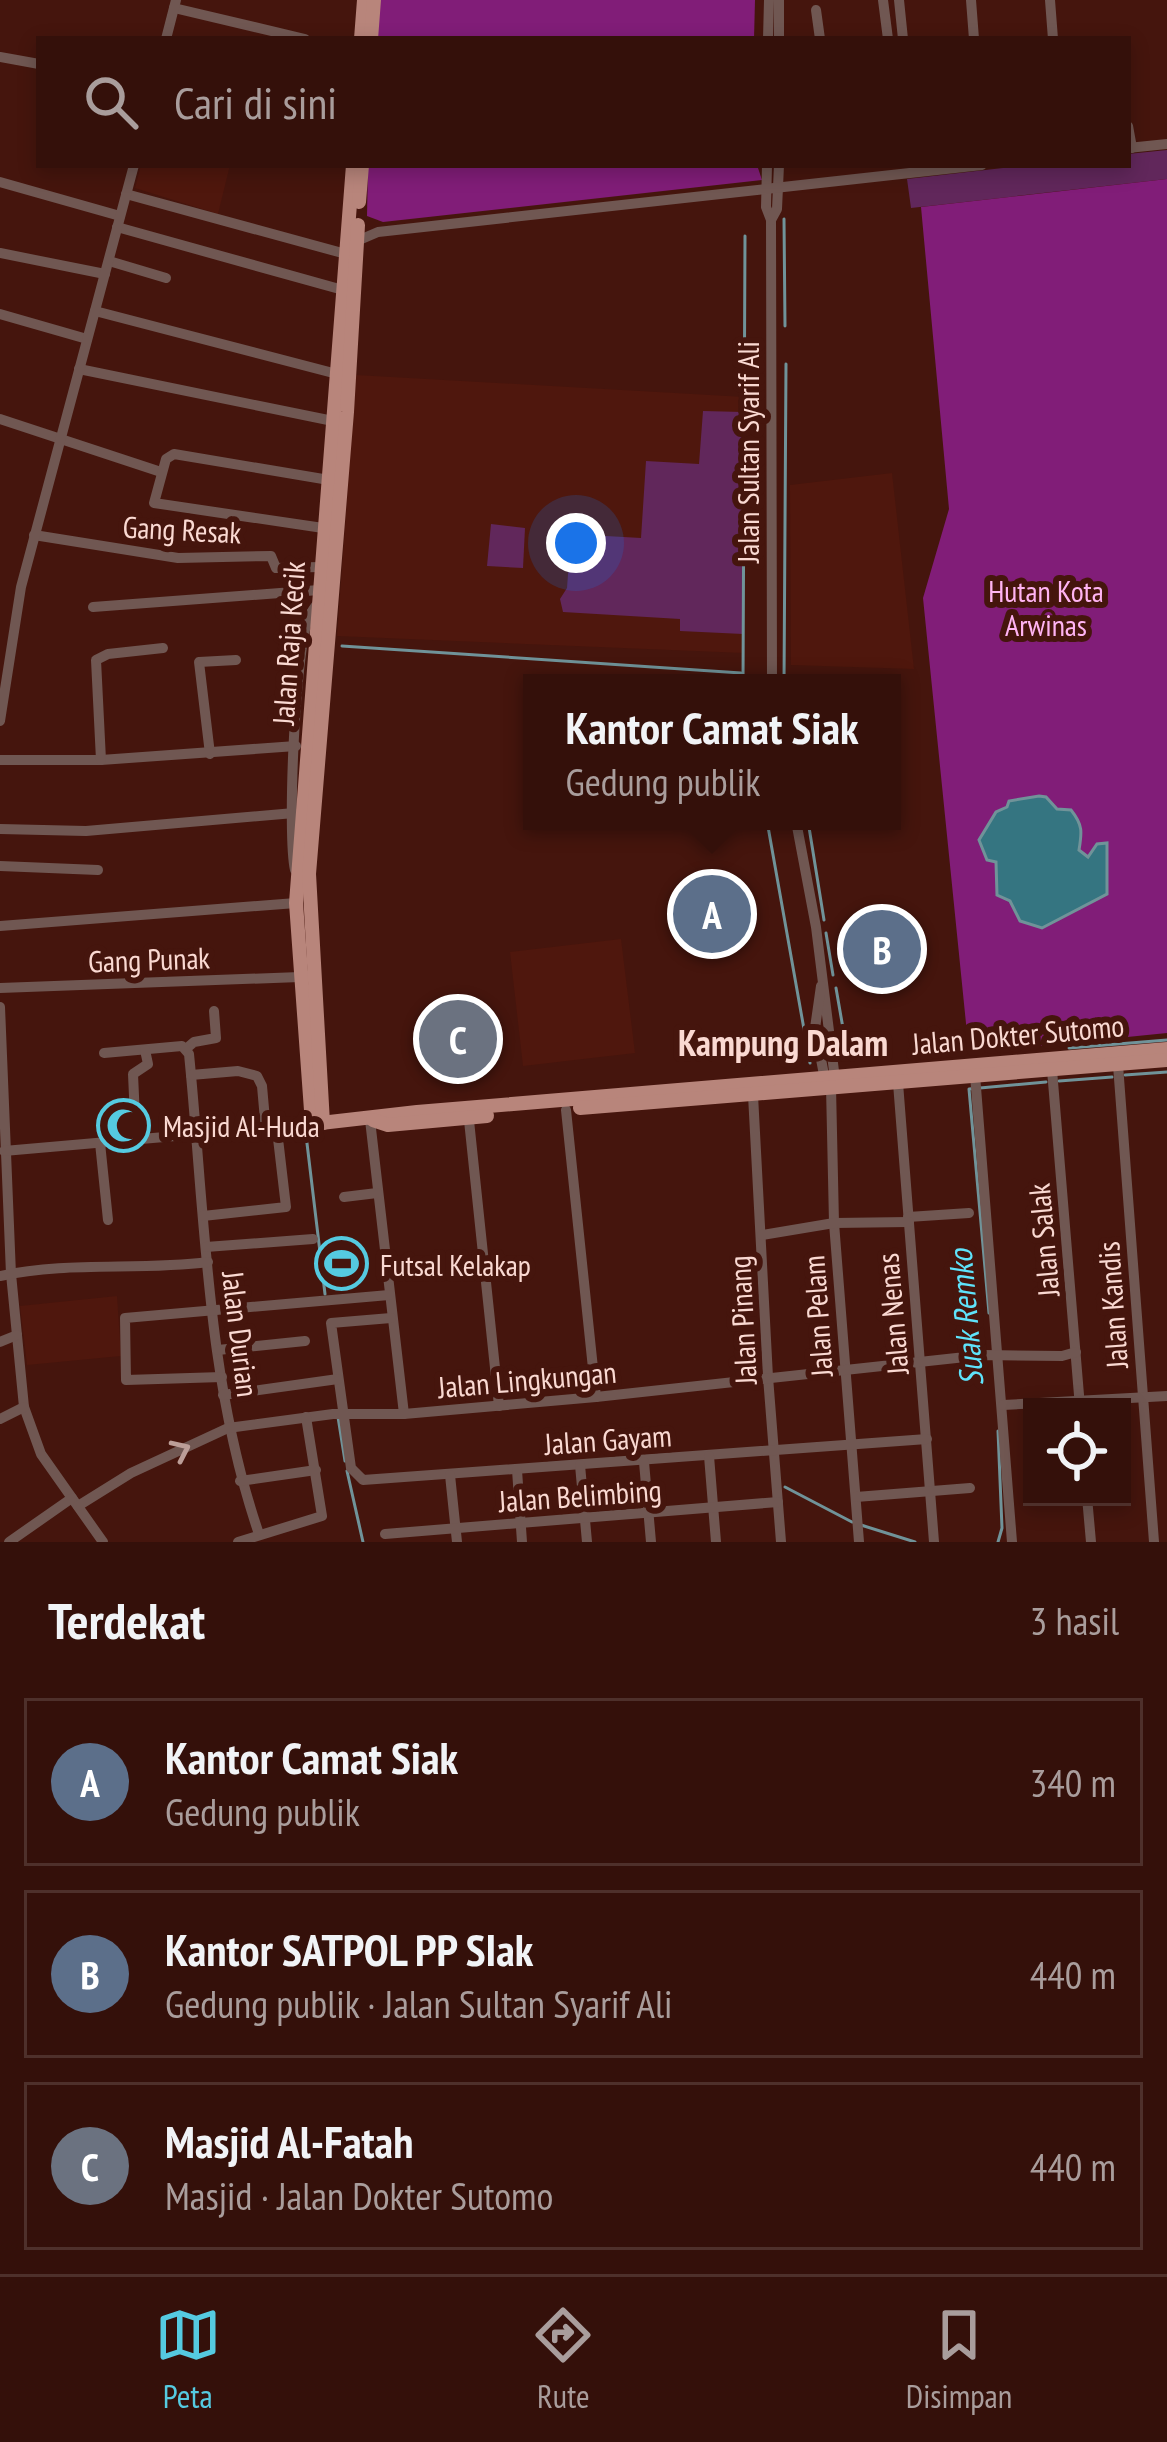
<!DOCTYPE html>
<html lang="id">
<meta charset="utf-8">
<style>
:root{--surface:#34100a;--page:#3f1e18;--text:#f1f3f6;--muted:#a99d9c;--line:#4e302b;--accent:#55cae0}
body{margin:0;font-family:"PT Sans Narrow",sans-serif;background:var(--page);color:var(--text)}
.controls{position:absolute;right:36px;bottom:36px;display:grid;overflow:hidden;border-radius:0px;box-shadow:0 6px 18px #0003}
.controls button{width:108px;height:108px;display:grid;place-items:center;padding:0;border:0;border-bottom:3px solid var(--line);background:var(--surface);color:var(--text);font:60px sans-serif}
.you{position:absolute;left:576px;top:543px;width:42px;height:42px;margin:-30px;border:9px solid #fff;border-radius:50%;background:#1a73e8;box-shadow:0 0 0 18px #1a73e833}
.badge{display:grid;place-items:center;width:78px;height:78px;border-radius:50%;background:var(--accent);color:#fff;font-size:39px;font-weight:700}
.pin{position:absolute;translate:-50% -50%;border:6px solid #fff;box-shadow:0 3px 12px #0006}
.popup{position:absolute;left:523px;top:674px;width:378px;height:156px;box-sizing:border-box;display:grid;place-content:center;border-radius:0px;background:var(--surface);filter:drop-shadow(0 3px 9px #0005);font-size:39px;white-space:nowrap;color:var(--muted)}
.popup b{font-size:45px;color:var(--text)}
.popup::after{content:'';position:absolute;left:50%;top:100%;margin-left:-24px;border:24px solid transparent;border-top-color:var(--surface)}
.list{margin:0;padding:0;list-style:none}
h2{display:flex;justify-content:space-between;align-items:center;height:156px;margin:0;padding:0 48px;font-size:51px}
h2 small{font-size:39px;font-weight:400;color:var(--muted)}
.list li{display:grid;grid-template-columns:78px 1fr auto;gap:36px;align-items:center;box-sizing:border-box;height:168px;margin:0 24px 24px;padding:0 24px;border:3px solid var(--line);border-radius:0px}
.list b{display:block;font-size:45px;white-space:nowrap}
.list p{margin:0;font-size:39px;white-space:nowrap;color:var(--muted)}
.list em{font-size:39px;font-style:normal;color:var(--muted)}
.icon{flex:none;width:66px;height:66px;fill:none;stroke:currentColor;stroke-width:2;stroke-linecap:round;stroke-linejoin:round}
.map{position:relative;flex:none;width:1167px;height:1542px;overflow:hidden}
.search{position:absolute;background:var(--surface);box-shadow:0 6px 18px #0003;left:36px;right:36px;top:36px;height:132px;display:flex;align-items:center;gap:30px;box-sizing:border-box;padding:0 42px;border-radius:0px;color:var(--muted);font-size:45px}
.sheet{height:732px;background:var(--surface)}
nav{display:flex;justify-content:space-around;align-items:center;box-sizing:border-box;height:168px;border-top:3px solid var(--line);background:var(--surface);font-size:33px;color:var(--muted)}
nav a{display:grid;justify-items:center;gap:6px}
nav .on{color:var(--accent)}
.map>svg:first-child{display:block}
.built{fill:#4f170d}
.green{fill:#61275b}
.forest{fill:#811d78}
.water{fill:#357581;stroke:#709399;stroke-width:3}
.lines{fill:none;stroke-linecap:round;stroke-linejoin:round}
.stream{stroke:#709399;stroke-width:3}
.minor{stroke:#705752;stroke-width:10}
.major{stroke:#b8857b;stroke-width:14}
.oneway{stroke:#bc9e98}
.labels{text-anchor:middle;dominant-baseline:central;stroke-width:12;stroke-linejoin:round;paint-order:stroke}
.street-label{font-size:30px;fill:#fad9d2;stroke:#45150d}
.park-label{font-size:30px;fill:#ffb4f3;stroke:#45150d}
.poi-label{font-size:30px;fill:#fad9d2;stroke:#45150d;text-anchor:start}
.water-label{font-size:33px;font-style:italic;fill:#5fe3fb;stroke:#45150d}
.quarter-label{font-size:36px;font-weight:bold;fill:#fad9d2;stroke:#45150d}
</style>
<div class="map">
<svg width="1167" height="1542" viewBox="0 0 1167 1542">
<rect width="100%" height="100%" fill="#45150d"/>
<g class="built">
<path d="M141,165H230L218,214L135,188Z"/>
<path d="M356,375L745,397L744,653L337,636Z"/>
<path d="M892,473L914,669L791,665L790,485Z"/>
<path d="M621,939L635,1053L523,1066L510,952Z"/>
<path d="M117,1296L121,1356L27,1365L20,1306Z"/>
</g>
<g class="green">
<path d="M1167,150V179L911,208L907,179L1029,165H1128V154Z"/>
<path d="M703,411L743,412V634L680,631V619L563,612L560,599L567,588L571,534L641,538L646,461L699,464Z"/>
<path d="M491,524L525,528L523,568L487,566Z"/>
<path d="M359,1246L362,1280L324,1282L320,1249Z"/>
</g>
<g class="forest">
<path d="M379,0H755L754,39H377Z"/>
<path d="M368,165H757L762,180L383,222L367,216Z"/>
<path d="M1167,179V1033L969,1053L923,598L949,509L921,207Z"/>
</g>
<path class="water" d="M1039,796L1046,797L1057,809L1071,810C1083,825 1082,832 1079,850L1088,857L1097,844L1107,843V894L1042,928L1020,921L1010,901L997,895L996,862L987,860L979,840L996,812L1007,807L1009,801Z"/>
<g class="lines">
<g class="stream">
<path d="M784,219L785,326"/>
<path d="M342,646L741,673"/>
<path d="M743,683L745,236"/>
<path d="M784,683L786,364"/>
<path d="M767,821L810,1063"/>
<path d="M808,821L824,920"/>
<path d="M826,933L833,975"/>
<path d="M836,988L848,1057"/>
<path d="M1069,1048L1167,1040"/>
<path d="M1125,1075L1167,1072"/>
<path d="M1059,1081L1112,1077"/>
<path d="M306,1135L325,1294"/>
<path d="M989,1313L969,1089L1046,1082"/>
<path d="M338,1417L345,1461"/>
<path d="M347,1471L363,1542"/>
<path d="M785,1487L852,1522"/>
<path d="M861,1525L915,1542"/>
<path d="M998,1542L1002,1528L998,1431"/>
</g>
<g class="minor">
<path d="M779,0V39"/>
<path d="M883,0L888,39"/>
<path d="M899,0L903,39"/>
<path d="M971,0L974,39"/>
<path d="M1050,0L1053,39"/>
<path d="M174,8L305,39"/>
<path d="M816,10L820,39"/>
<path d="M166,39L176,0"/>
<path d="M768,39L769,0"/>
<path d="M0,57L39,64"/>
<path d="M1128,126L1132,148"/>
<path d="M1128,148L1167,144"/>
<path d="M767,165L766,207L771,220L772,683"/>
<path d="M0,182L120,216"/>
<path d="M126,194L346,254"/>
<path d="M771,220L777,209L779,165"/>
<path d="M117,227L343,290"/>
<path d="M357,241L378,232L982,165"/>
<path d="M0,253L105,274"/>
<path d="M109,261L166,278"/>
<path d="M95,311L337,374"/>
<path d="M0,314L87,339"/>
<path d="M79,369L333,421"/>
<path d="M0,419L161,472"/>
<path d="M323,528L154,503L166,459L174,454L329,480"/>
<path d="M34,535L178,558L271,556L276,568L320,567"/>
<path d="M93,607L319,590"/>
<path d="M0,721L21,587L134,165"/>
<path d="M210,754L199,662L236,660"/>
<path d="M0,760H101L296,746"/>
<path d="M101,760L96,660L108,654L163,648"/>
<path d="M796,821L816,927L835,1079"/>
<path d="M0,829L86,831L294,813"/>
<path d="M0,866L98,870"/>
<path d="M295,870C287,834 295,653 308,619C311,611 313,610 318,603"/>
<path d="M0,926L296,903"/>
<path d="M821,986L815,1028L825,1080"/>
<path d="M0,988L300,977"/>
<path d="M0,1007L11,1274L24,1407L41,1454L103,1542"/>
<path d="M187,1048L194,1042L216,1038L214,1011"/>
<path d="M104,1053L182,1046L189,1054C205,1214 206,1380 259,1534"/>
<path d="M1118,1065L1154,1542"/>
<path d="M1052,1070L1080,1407"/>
<path d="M191,1075L238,1071L257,1076L262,1086L266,1131"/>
<path d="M975,1075L1012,1542"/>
<path d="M898,1083L934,1542"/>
<path d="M831,1087L834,1223L859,1542"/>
<path d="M753,1095L768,1377L781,1542"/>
<path d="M566,1110L596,1397"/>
<path d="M468,1111L499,1406"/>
<path d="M370,1120L404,1414"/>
<path d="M136,1140L133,1074L148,1064L145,1050"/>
<path d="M100,1143L108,1220"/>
<path d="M4,1151L312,1124"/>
<path d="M344,1197L377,1193"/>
<path d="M203,1216L286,1207L277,1130"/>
<path d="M908,1217L969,1213"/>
<path d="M762,1235L834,1223L909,1222"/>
<path d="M206,1247L313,1239"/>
<path d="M0,1276C68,1261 139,1271 208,1262"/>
<path d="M391,1318L331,1323L351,1468L363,1480L927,1439"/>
<path d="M0,1342L17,1335"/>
<path d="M218,1350L305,1341"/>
<path d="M222,1377L126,1380L125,1318L389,1295"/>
<path d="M223,1395L338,1379"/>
<path d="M1003,1405L1167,1396"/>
<path d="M0,1419L24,1407"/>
<path d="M709,1456L716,1542"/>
<path d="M644,1462L651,1542"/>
<path d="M580,1465L587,1542"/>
<path d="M517,1470L522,1542"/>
<path d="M450,1475L457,1542"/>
<path d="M240,1481L316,1470"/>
<path d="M856,1497L970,1488"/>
<path d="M1087,1497L1091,1542"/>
<path d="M78,1506L131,1473L228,1428L333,1414H404L596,1397L984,1355L1062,1356L1076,1352"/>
<path d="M385,1534L778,1502"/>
<path d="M9,1542L72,1498"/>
<path d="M238,1542L322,1516L306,1417"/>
</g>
<g class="major">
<path d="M361,39L364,0"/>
<path d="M371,39L374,0"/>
<path d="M353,165L296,903L312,1124L417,1112L1167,1049"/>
<path d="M359,202L362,165"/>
<path d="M580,1108L1167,1060"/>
<path d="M373,1120L388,1125L487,1116"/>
<path d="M323,1123L309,874L347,412L358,225"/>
</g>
</g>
<defs><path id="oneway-chevron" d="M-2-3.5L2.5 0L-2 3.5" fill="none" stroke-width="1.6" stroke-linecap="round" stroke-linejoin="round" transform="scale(3)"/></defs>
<use class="oneway" href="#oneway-chevron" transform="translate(181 1450) rotate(-25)"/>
<defs>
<symbol id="mosque-ring" viewBox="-11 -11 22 22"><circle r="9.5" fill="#45150d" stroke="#55cae0" stroke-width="1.5"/><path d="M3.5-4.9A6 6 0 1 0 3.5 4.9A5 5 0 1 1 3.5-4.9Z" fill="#55cae0"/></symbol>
<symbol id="stadium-ring" viewBox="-11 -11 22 22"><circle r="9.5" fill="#45150d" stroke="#55cae0" stroke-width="1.5"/><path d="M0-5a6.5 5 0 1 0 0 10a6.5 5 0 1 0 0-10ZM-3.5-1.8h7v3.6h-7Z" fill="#55cae0"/></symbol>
</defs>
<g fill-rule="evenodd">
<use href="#mosque-ring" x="94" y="1096" width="59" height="59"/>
<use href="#stadium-ring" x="312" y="1234" width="59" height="59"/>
</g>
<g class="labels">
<g class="street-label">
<text transform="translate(747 452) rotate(-90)">Jalan Sultan Syarif Ali</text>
<text transform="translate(182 529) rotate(3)">Gang Resak</text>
<text transform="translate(288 643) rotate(-86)">Jalan Raja Kecik</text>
<text transform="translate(149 959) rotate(-2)">Gang Punak</text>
<text transform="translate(1018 1034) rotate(-5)">Jalan Dokter Sutomo</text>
<text transform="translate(1043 1240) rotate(-95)">Jalan Salak</text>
<text transform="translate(1112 1305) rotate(-94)">Jalan Kandis</text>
<text transform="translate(892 1314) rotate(-95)">Jalan Nenas</text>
<text transform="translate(817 1316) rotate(-94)">Jalan Pelam</text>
<text transform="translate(742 1320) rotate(-93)">Jalan Pinang</text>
<text transform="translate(241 1334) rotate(83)">Jalan Durian</text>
<text transform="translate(527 1379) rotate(-5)">Jalan Lingkungan</text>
<text transform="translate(608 1439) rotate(-4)">Jalan Gayam</text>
<text transform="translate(580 1495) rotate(-4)">Jalan Belimbing</text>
</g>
<g class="park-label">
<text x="1046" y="590">Hutan Kota<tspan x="1046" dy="34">Arwinas</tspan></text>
</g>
<g class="poi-label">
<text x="163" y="1125">Masjid Al-Huda</text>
<text x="380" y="1264">Futsal Kelakap</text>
</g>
<g class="water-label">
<text transform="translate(965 1318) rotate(-95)">Suak Remko</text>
</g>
<g class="quarter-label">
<text x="783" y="1042">Kampung Dalam</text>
</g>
</g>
</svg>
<div class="controls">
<button><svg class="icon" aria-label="locate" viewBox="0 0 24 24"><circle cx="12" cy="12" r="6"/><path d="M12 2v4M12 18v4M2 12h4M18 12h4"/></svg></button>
</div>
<div class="you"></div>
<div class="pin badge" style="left:712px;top:914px;background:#5c6f8a">A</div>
<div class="popup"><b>Kantor Camat Siak</b>Gedung publik</div>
<div class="pin badge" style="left:882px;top:949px;background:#5c6f8a">B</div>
<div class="pin badge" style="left:458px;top:1039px;background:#6b7280">C</div>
<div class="search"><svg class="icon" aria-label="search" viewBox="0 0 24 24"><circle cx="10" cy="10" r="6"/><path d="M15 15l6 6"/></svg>Cari di sini</div>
</div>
<section class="sheet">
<h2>Terdekat<small>3 hasil</small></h2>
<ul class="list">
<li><span class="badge" style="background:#5c6f8a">A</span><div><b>Kantor Camat Siak</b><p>Gedung publik</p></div><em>340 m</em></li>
<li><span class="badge" style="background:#5c6f8a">B</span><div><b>Kantor SATPOL PP SIak</b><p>Gedung publik · Jalan Sultan Syarif Ali</p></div><em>440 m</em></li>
<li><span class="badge" style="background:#6b7280">C</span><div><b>Masjid Al-Fatah</b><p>Masjid · Jalan Dokter Sutomo</p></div><em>440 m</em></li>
</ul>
</section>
<nav>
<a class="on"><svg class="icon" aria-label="map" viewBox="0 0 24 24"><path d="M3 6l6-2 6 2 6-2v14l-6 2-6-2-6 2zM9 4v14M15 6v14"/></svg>Peta</a>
<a><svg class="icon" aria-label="directions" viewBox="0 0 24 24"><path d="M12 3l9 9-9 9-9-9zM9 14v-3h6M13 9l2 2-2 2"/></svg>Rute</a>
<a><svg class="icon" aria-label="saved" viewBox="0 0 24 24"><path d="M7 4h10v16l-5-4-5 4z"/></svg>Disimpan</a>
</nav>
